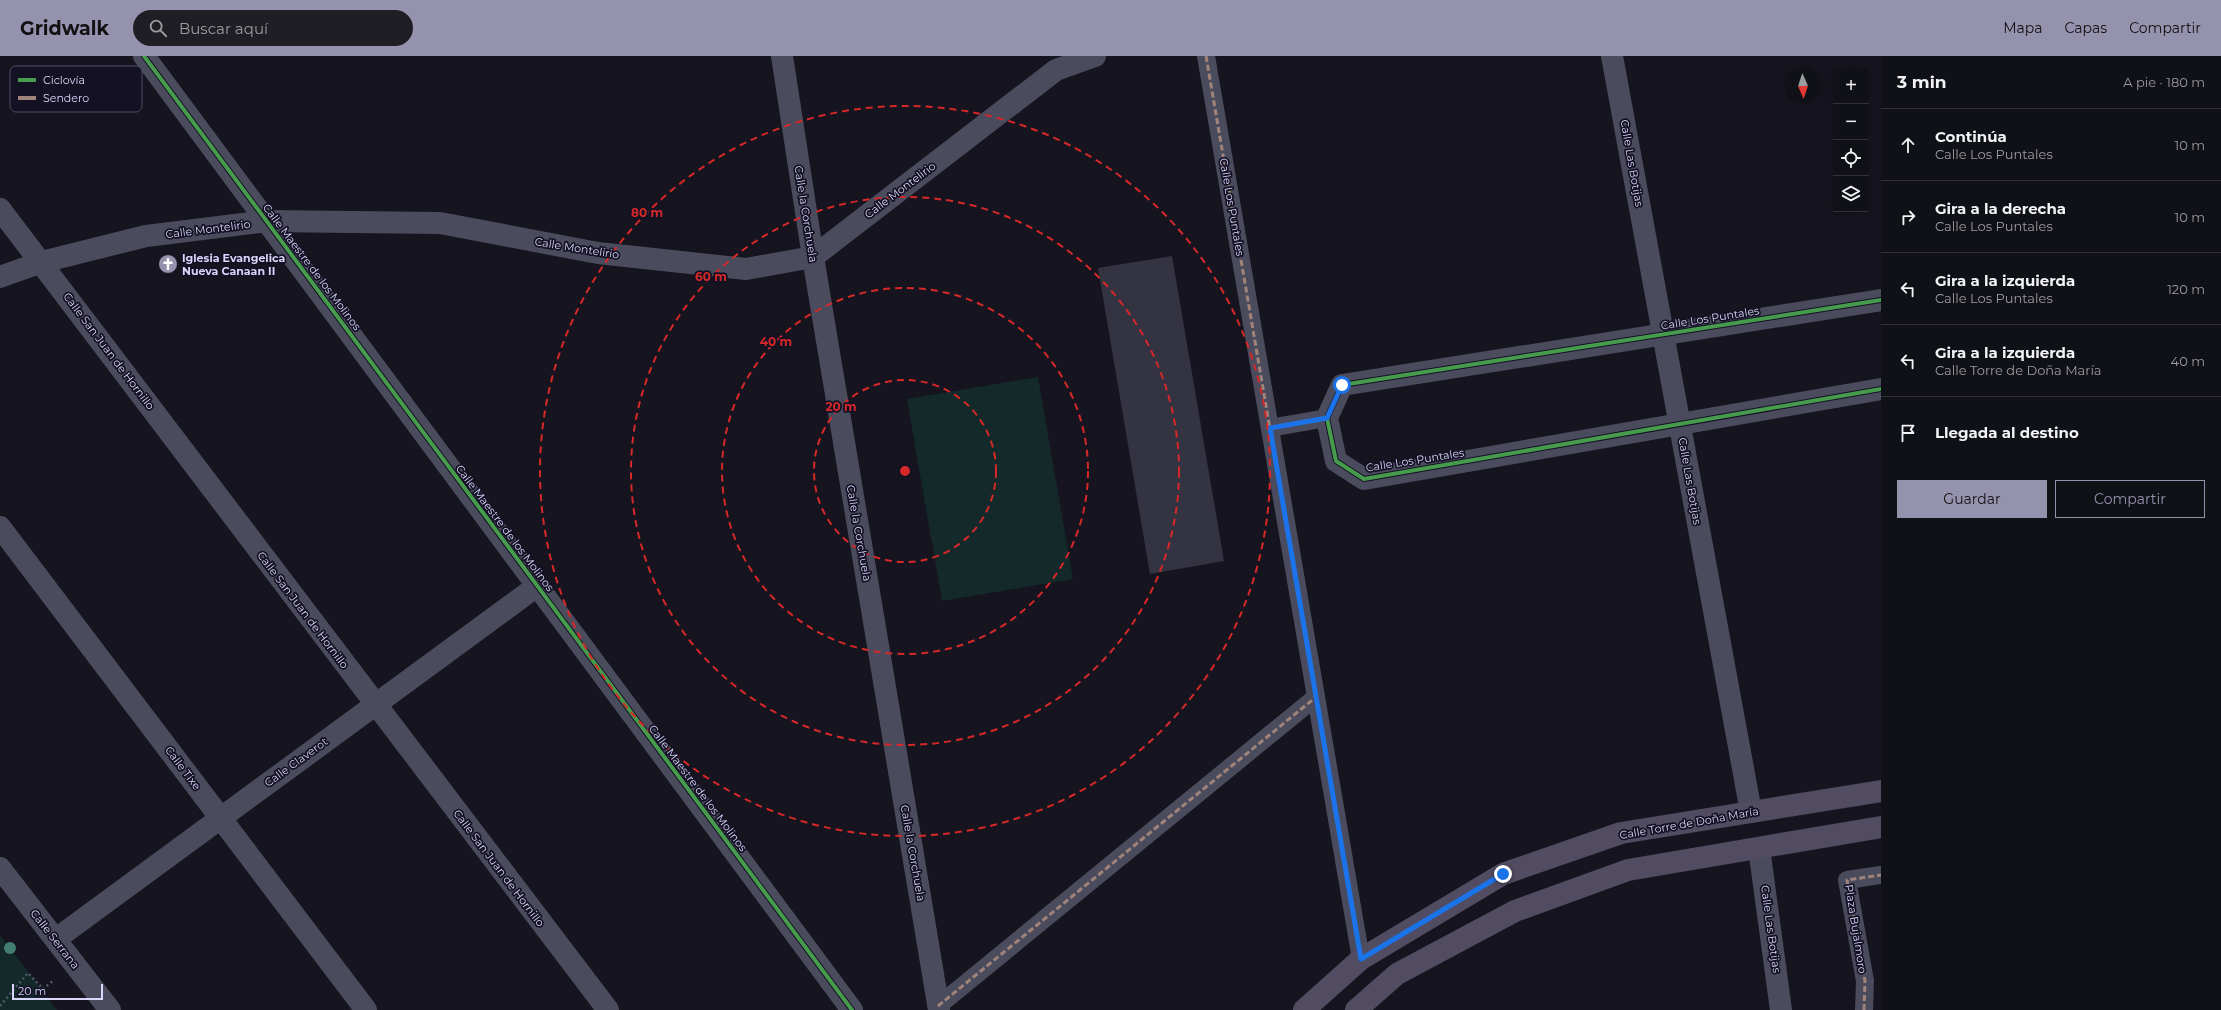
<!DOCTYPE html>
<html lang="es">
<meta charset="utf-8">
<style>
:root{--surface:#101017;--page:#1e1e24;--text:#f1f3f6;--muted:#9c9da1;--line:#303036;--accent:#9592ae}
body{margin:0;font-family:Montserrat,sans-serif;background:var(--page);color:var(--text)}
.controls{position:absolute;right:12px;top:12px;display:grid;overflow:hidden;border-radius:0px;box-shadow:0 2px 10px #0003}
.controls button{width:36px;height:36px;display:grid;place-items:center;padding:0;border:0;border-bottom:1px solid var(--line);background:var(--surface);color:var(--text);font:20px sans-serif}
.compass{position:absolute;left:1785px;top:12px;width:36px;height:36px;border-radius:50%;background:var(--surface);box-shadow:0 2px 10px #0003;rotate:177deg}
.scale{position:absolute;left:12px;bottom:10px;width:91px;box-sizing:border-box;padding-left:4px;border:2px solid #dad6fb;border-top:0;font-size:11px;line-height:14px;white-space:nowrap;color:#dad6fb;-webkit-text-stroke:3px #131123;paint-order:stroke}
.stop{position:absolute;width:12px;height:12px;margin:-9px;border:3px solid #1a73e8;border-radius:50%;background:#fff}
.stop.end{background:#1a73e8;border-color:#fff;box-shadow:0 1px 4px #0008}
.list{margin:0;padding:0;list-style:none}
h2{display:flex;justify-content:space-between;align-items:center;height:52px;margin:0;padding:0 16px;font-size:17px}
h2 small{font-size:13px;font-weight:400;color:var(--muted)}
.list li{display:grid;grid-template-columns:26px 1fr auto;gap:12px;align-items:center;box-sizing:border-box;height:72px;padding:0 16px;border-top:1px solid var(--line)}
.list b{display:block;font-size:15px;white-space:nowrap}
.list p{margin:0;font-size:13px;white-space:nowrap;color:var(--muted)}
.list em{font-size:13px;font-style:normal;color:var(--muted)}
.actions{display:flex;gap:8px;padding:12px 16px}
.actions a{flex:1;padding:9px 0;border:1px solid var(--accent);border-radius:0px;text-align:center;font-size:14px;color:var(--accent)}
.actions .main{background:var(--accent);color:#111}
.icon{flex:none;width:22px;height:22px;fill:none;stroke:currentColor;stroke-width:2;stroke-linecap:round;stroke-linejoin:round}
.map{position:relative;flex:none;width:1881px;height:954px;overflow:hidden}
header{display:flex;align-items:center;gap:24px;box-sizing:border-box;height:56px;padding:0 20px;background:var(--accent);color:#111}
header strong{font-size:19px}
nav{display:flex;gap:22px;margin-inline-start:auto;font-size:14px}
.search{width:280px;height:36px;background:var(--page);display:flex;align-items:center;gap:10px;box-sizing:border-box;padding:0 14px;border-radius:22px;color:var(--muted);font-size:15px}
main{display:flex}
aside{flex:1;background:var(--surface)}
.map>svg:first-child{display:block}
.green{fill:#142929}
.building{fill:#343341}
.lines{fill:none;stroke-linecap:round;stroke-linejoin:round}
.path{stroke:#4e5b66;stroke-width:2.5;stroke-dasharray:2 3;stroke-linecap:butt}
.pedestrian{stroke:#4b4b5e;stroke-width:18}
.minor{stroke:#4b4b5e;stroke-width:22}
.tertiary{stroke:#4b4b5e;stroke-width:22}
.primary{stroke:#524c62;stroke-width:22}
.quiet{stroke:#a18479;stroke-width:3;stroke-dasharray:6 3;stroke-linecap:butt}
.cycleway-casing{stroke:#131123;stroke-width:6}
.cycleway{stroke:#469c4c;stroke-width:4}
.tree{fill:#447e73}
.route{stroke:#1a73e8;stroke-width:5}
.ring{fill:none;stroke:#d62828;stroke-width:2;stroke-dasharray:7 5}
.labels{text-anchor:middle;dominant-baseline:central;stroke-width:3.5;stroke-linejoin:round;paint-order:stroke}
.street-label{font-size:11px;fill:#dad6fb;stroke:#131123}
.poi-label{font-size:11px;font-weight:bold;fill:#dad6fb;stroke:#131123;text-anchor:start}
.key{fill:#131123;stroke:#4f4c64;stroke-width:1}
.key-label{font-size:11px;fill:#dad6fb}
.centre{fill:#d62828;stroke:#131123;stroke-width:2}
.ring-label{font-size:12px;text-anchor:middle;font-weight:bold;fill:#d62828;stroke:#131123;stroke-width:3.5;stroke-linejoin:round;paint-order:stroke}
</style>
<header>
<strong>Gridwalk</strong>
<div class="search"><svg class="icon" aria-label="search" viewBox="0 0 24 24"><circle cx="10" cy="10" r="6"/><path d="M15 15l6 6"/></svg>Buscar aquí</div>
<nav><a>Mapa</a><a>Capas</a><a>Compartir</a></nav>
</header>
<main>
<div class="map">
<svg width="1881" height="954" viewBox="0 0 1881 954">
<rect width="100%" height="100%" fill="#16151f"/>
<g class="green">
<path d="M1038,321L1073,523L942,545L907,343Z"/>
<path d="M0,879L57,954H0Z"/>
</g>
<path class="building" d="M1172,200L1224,505L1150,518L1098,212Z"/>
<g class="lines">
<path class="path" d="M0,950L28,917L43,933L54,924"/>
<g class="pedestrian">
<path d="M1206,0L1361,903"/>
<path d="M1270,372L1327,362"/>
<path d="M938,950L1316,641"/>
<path d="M1864,954L1865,925L1847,824L1881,819"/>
</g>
<g class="minor">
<path d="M144,0L852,954"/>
<path d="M782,0L813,201L939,954"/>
<path d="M1612,0L1751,756"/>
<path d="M0,153L608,954"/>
<path d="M0,221L42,206L146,180L267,165L440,167L598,197L746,213L813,201L1056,14L1095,0"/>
<path d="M1881,244L1342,329L1327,362L1336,405L1364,423L1881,333"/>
<path d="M0,471L366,954"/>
<path d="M1759,792L1781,954"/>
<path d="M56,883L537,530"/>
</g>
<path class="tertiary" d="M0,812L110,954"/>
<g class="primary">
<path d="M1304,954L1361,903L1503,818L1621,777L1881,735"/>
<path d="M1356,954L1397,918L1515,855L1628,814L1881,771"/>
</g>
<g class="quiet">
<path d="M1206,0L1361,903"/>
<path d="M1270,372L1327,362"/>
<path d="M938,950L1316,641"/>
<path d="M1864,954L1865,925L1847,824L1881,819"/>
</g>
<defs>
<g id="cycleway">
<path d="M144,0L852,954"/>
<path d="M1881,244L1342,329L1327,362L1336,405L1364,423L1881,333"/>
</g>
</defs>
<use href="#cycleway" class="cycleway-casing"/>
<use href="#cycleway" class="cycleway"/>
</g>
<circle class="tree" cx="10" cy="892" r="6"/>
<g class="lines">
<path class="route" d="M1342,329L1327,362L1270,372L1361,903L1503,818"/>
</g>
<g class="ring">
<circle cx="905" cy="415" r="91"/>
<circle cx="905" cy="415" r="183"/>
<circle cx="905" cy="415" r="274"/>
<circle cx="905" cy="415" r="365"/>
</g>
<defs>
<symbol id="church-disc" viewBox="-11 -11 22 22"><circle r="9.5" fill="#9592ae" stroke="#131123"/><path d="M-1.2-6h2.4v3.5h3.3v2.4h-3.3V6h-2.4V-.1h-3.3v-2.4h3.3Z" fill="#fff"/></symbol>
</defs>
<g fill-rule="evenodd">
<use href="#church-disc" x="157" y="197" width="22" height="22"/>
</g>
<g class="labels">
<g class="street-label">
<text transform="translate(1632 107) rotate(80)">Calle Las Botijas</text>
<text transform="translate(900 134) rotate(-37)">Calle Montelirio</text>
<text transform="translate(1232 151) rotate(80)">Calle Los Puntales</text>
<text transform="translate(806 158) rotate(81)">Calle la Corchuela</text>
<text transform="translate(208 173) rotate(-7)">Calle Montelirio</text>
<text transform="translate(577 192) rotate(9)">Calle Montelirio</text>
<text transform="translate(312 211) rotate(53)">Calle Maestre de los Molinos</text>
<text transform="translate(1710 262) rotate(-9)">Calle Los Puntales</text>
<text transform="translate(109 295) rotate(53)">Calle San Juan de Hornillo</text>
<text transform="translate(1415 404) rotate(-9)">Calle Los Puntales</text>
<text transform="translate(1690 425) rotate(80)">Calle Las Botijas</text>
<text transform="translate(505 472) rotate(53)">Calle Maestre de los Molinos</text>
<text transform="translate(859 477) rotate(80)">Calle la Corchuela</text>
<text transform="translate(303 554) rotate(53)">Calle San Juan de Hornillo</text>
<text transform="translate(296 706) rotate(-36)">Calle Claverot</text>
<text transform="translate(183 712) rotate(53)">Calle Tixe</text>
<text transform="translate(698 732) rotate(53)">Calle Maestre de los Molinos</text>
<text transform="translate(1689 767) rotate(-10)">Calle Torre de Doña María</text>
<text transform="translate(913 797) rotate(80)">Calle la Corchuela</text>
<text transform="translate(499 812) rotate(53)">Calle San Juan de Hornillo</text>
<text transform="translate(1771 873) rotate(82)">Calle Las Botijas</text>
<text transform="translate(1856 873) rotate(81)">Plaza Bujalmoro</text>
<text transform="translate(55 883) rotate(52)">Calle Serrana</text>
</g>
<g class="poi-label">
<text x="182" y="202">Iglesia Evangelica<tspan x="182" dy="13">Nueva Canaan II</tspan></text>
</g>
</g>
<rect x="10" y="10" width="132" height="46" rx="6" class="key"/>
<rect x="18" y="22" width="18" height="4" fill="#469c4c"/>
<rect x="18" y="40" width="18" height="4" fill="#a18479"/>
<g class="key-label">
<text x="43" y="28">Ciclovía</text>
<text x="43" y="46">Sendero</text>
</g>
<circle cx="905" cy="415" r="6" class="centre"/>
<g class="ring-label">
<text x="647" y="161">80 m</text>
<text x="711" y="225">60 m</text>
<text x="776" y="290">40 m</text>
<text x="841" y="355">20 m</text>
</g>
</svg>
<div class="controls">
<button>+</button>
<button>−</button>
<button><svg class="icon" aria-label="locate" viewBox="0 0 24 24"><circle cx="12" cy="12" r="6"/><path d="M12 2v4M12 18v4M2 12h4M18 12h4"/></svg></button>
<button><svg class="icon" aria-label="layers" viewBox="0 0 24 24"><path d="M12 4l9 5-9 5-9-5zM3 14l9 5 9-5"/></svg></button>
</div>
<svg class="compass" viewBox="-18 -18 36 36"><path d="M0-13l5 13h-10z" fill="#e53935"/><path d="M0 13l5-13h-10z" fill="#9c9da1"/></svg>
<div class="scale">20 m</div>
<div class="stop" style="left:1342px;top:329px"></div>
<div class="stop end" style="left:1503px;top:818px"></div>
</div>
<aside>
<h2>3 min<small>A pie · 180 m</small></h2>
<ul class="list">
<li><svg class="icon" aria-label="ahead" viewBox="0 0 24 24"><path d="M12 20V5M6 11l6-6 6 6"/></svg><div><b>Continúa</b><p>Calle Los Puntales</p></div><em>10 m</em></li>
<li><svg class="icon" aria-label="right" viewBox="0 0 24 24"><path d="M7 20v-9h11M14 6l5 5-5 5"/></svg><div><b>Gira a la derecha</b><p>Calle Los Puntales</p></div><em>10 m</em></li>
<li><svg class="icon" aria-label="left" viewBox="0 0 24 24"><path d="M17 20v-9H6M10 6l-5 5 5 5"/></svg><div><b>Gira a la izquierda</b><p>Calle Los Puntales</p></div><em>120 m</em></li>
<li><svg class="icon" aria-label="left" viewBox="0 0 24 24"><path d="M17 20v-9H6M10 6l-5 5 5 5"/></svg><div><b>Gira a la izquierda</b><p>Calle Torre de Doña María</p></div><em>40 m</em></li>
<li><svg class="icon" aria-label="arrive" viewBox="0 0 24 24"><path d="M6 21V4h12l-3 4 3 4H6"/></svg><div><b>Llegada al destino</b></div></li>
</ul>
<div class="actions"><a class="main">Guardar</a><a>Compartir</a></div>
</aside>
</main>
